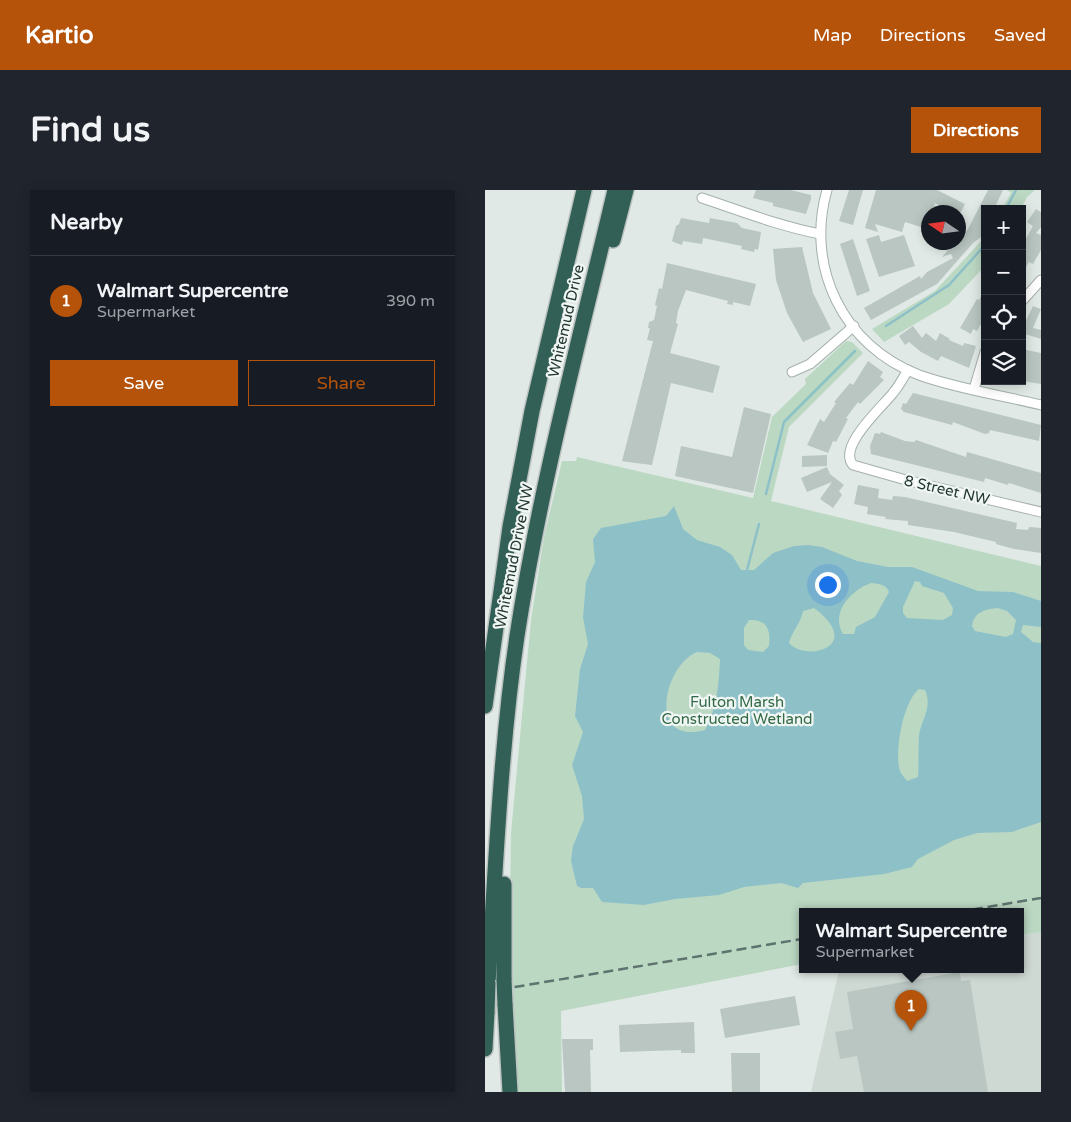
<!DOCTYPE html>
<meta charset="utf-8">
<style>
:root{--surface:#171b24;--page:#20242c;--text:#f1f3f6;--muted:#9ea1a6;--line:#363941;--accent:#b45309}
body{margin:0;font-family:"Varela Round",sans-serif;background:var(--page);color:var(--text)}
.controls{position:absolute;right:15px;top:15px;display:grid;overflow:hidden;border-radius:0px;box-shadow:0 2px 12px #0003}
.controls button{width:45px;height:45px;display:grid;place-items:center;padding:0;border:0;border-bottom:1px solid var(--line);background:var(--surface);color:var(--text);font:25px sans-serif}
.compass{position:absolute;left:436px;top:15px;width:45px;height:45px;border-radius:50%;background:var(--surface);box-shadow:0 2px 12px #0003;rotate:283deg}
.you{position:absolute;left:342px;top:394px;width:18px;height:18px;margin:-12px;border:4px solid #fff;border-radius:50%;background:#1a73e8;box-shadow:0 0 0 8px #1a73e833}
.badge{display:grid;place-items:center;width:32px;height:32px;border-radius:50%;background:var(--accent);color:#fff;font-size:16px;font-weight:700}
.pin{position:absolute;translate:-50% -41px;filter:drop-shadow(0 1px 2px #0008)}
.pin::after{content:'';position:absolute;top:26px;width:18px;height:15px;background:inherit;clip-path:polygon(0 0,100% 0,50% 100%)}
.popup{position:absolute;left:314px;top:718px;width:225px;height:65px;box-sizing:border-box;display:grid;place-content:center;border-radius:0px;background:var(--surface);filter:drop-shadow(0 1px 4px #0005);font-size:16px;white-space:nowrap;color:var(--muted)}
.popup b{font-size:19px;color:var(--text)}
.popup::after{content:'';position:absolute;left:50%;top:100%;margin-left:-10px;border:10px solid transparent;border-top-color:var(--surface)}
.list{margin:0;padding:0;list-style:none}
h2{display:flex;justify-content:space-between;align-items:center;height:65px;margin:0;padding:0 20px;font-size:21px}
h2 small{font-size:16px;font-weight:400;color:var(--muted)}
.list li{display:grid;grid-template-columns:32px 1fr auto;gap:15px;align-items:center;box-sizing:border-box;height:90px;padding:0 20px;border-top:1px solid var(--line)}
.list b{display:block;font-size:19px;white-space:nowrap}
.list p{margin:0;font-size:16px;white-space:nowrap;color:var(--muted)}
.list em{font-size:16px;font-style:normal;color:var(--muted)}
.actions{display:flex;gap:10px;padding:15px 20px}
.actions a{flex:1;padding:11px 0;border:1px solid var(--accent);border-radius:0px;text-align:center;font-size:18px;color:var(--accent)}
.actions .main{background:var(--accent);color:#fff}
.icon{flex:none;width:28px;height:28px;fill:none;stroke:currentColor;stroke-width:2;stroke-linecap:round;stroke-linejoin:round}
.map{position:relative;flex:none;width:556px;height:902px;overflow:hidden;border-radius:0px}
header{display:flex;align-items:center;gap:30px;box-sizing:border-box;height:70px;padding:0 25px;background:var(--accent);color:#fff}
header strong{font-size:24px}
nav{display:flex;gap:28px;margin-inline-start:auto;font-size:18px}
.intro{display:flex;align-items:center;justify-content:space-between;box-sizing:border-box;height:120px;padding:0 30px}
h1{margin:0;font-size:35px}
.button{padding:12px 22px;border-radius:0px;background:var(--accent);color:#fff;font-size:18px;font-weight:700}
main{display:flex;gap:30px;padding:0 30px}
aside{flex:1;background:var(--surface);border-radius:0px;box-shadow:0 2px 12px #0003}
.map>svg:first-child{display:block}
.built{fill:#cfd9d4}
.green{fill:#bbd8c3}
.water{fill:#8ec0c8;fill-rule:evenodd}
.lines{fill:none;stroke-linecap:round;stroke-linejoin:round}
.stream{stroke:#8ec0c8;stroke-width:2.5}
.building{fill:#b9c6c1}
.street-casing{stroke:#a4b0ab;stroke-width:11}
.highway-casing{stroke:#bdc3c1;stroke-width:18}
.street{stroke:#fff;stroke-width:9}
.highway{stroke:#326056;stroke-width:15}
.rail{stroke:#5d736d;stroke-width:2.5;stroke-dasharray:10 5;stroke-linecap:butt}
.highway-bridge-casing{stroke:#bdc3c1;stroke-width:18;stroke-linecap:butt}
.highway-bridge{stroke:#326056;stroke-width:15}
.labels{text-anchor:middle;dominant-baseline:central;stroke-width:4.5;stroke-linejoin:round;paint-order:stroke}
.street-label{font-size:15px;fill:#233731;stroke:#f0f6f3}
.park-label{font-size:15px;fill:#326946;stroke:#f0f6f3}
</style>
<header>
<strong>Kartio</strong>
<nav><a>Map</a><a>Directions</a><a>Saved</a></nav>
</header>
<div class="intro"><h1>Find us</h1><a class="button">Directions</a></div>
<main>
<aside>
<h2>Nearby<small></small></h2>
<ul class="list">
<li><span class="badge">1</span><div><b>Walmart Supercentre</b><p>Supermarket</p></div><em>390 m</em></li>
</ul>
<div class="actions"><a class="main">Save</a><a>Share</a></div>
</aside>
<div class="map">
<svg width="556" height="902" viewBox="0 0 556 902">
<rect width="100%" height="100%" fill="#e0e9e5"/>
<path class="built" d="M556,742V902H326L354,780H535V745Z"/>
<g class="green">
<path d="M522,0H550L542,7L536,19H517L526,3Z"/>
<path d="M500,47V76L464,114L399,152L387,139L450,101Z"/>
<path d="M361,151L367,152L378,163L304,237L286,311L556,376V742L535,745V722H317V774L76,821L77,902H30L24,769L26,643L46,430L59,347L77,271H91L92,267L268,308L287,227L321,194L320,189Z"/>
</g>
<path class="water" d="M189,316L198,339L212,350L235,357L247,365L256,380H269L288,363L309,356L323,355L337,357L372,371L403,377H427L493,401L528,402L556,411V437L538,435L536,442L548,452L556,453V632L527,642L492,643L469,650L433,669L427,677L399,684L318,693L313,698L296,693L259,697L234,705L190,709L159,715L117,712L108,698H96L92,696L86,671L88,656L99,629L97,606L87,575L98,542L90,526L95,479L103,454L98,427L101,392L110,372L108,349L116,338L181,326ZM430,391L435,392L437,396L459,403L468,418L467,425L458,430L422,428L418,423V417ZM386,393C394,394 401,394 404,402L390,427L371,437L369,444H358C345,423 366,400 386,393ZM329,418C380,456 322,473 304,453C307,441 316,433 318,421ZM513,418L522,421L531,430L528,444L521,447L490,441L487,436C489,422 500,419 513,418ZM264,430C282,429 286,440 284,456L278,462L263,460L259,455V438ZM212,462L225,463L235,469C234,493 232,519 220,540C161,556 179,475 212,462ZM434,499L440,500C448,518 436,529 434,546C433,560 434,574 433,587L422,591C420,588 416,584 415,581C409,563 418,511 434,499Z"/>
<g class="lines">
<g class="stream">
<path d="M521,19L531,0"/>
<path d="M401,136L464,95L500,55"/>
<path d="M281,304L299,232L370,161"/>
<path d="M262,380L274,334"/>
</g>
</g>
<g class="building">
<path d="M271,0H306L326,5V9L321,24L288,16V13L268,8Z"/>
<path d="M364,0H378L368,35L354,31Z"/>
<path d="M391,0H452L480,14L476,22H467L450,13L447,22H444L442,39L420,32L417,42L390,34L393,42L380,38Z"/>
<path d="M503,0H518L509,19H500V36L496,47L488,53L452,94L386,130L379,118L435,86L436,89L442,82L468,68L466,64L457,67L470,52H474V49L483,39Z"/>
<path d="M551,19L556,22V37L551,43L556,45V60L548,74L544,72L537,84V56L548,36L542,32Z"/>
<path d="M196,28L224,33L225,28L252,33L257,38L276,42L273,60L270,59L269,62L256,59L257,56L218,48L217,54L198,51L197,55L191,53L187,51L191,36L194,34Z"/>
<path d="M394,45L396,52L419,45L430,76L394,87L381,49Z"/>
<path d="M368,49L385,101L372,106L355,54Z"/>
<path d="M317,57L328,103L346,139L318,152L302,123L291,90L288,59Z"/>
<path d="M182,73L271,94L265,116L248,112V115L242,114L243,111L201,100L193,121L191,133L193,134L185,163L235,176L228,203L186,193L167,275L143,272L137,271L168,151L162,150L165,138H163L164,132L169,130L172,116L170,115L174,98L177,99Z"/>
<path d="M500,100V127L492,141L488,139L486,144L475,138L492,109L494,110Z"/>
<path d="M548,116L556,119L548,138L556,140V149L537,143V134L539,135Z"/>
<path d="M428,136L437,148L441,143L451,151L455,143L465,149L464,150L478,156L479,153L491,156L484,178L456,166L453,171L436,162L424,152L420,155L414,146Z"/>
<path d="M537,159L556,163V194L537,191Z"/>
<path d="M383,171L398,182L395,187L399,190L375,214L373,212L361,228L363,229L351,252L348,251L343,263L322,255L335,229L339,232L351,213L349,212L365,193L368,195Z"/>
<path d="M428,203L556,235L554,251L505,240L504,243L500,244L468,232L467,235L419,222L416,219L418,213L421,214Z"/>
<path d="M259,217L286,224L268,303L190,286L196,256L247,267Z"/>
<path d="M396,242L420,251L429,252L431,250L481,267L482,262L556,283V303L524,293L523,295L500,288L499,292L386,264L385,256L390,243L395,244Z"/>
<path d="M342,265V276L317,277V266Z"/>
<path d="M342,277L345,284L359,295L354,301L357,305L348,318L335,309L347,292L322,302L316,288Z"/>
<path d="M373,295L394,299L393,308L407,310L408,306L420,307L532,333L531,339L543,340L544,337L556,338V363L529,359L511,354V352L469,342L423,335V331L400,329L401,327L382,324L383,317L369,314Z"/>
<path d="M475,782L476,791L485,790L503,902H379L372,866L355,869L350,842L368,839L362,802Z"/>
<path d="M310,806L315,835L240,848L235,819Z"/>
<path d="M209,832L210,863H196V860L135,862L134,835Z"/>
<path d="M77,849H108V860H105L106,902H80Z"/>
<path d="M246,863H275V902H247Z"/>
</g>
<g class="lines">
<defs>
<g id="street">
<path d="M342,0C320,77 358,156 434,185C473,199 516,205 556,215"/>
<path d="M217,8C256,21 294,36 335,44"/>
<path d="M537,111L556,90"/>
<path d="M423,180C418,188 414,196 408,203C397,217 352,257 368,275L421,290L556,322"/>
<path d="M307,182L325,174L369,136"/>
<path d="M489,199L500,162"/>
</g>
<g id="highway">
<path d="M128,50L141,0"/>
<path d="M0,516L25,337L47,221L99,0"/>
<path d="M19,694V790"/>
<path d="M3,793C11,677 15,561 32,446C55,296 95,148 130,0"/>
<path d="M20,814L25,902"/>
<path d="M0,859L2,822"/>
</g>
</defs>
<use href="#street" class="street-casing"/>
<use href="#highway" class="highway-casing"/>
<use href="#street" class="street"/>
<use href="#highway" class="highway"/>
<g class="rail">
<path d="M473,722L556,708"/>
<path d="M0,802L317,749"/>
</g>
<defs>
<g id="highway-bridge">
<path d="M19,790L20,814"/>
<path d="M2,822L3,793"/>
</g>
</defs>
<use href="#highway-bridge" class="highway-bridge-casing"/>
<use href="#highway-bridge" class="highway-bridge"/>
</g>
<g class="labels">
<g class="street-label">
<text transform="translate(81 131) rotate(-77)">Whitemud Drive</text>
<text transform="translate(462 300) rotate(13)">8 Street NW</text>
<text transform="translate(29 366) rotate(-79)">Whitemud Drive NW</text>
</g>
<g class="park-label">
<text x="252" y="512">Fulton Marsh<tspan x="252" dy="17">Constructed Wetland</tspan></text>
</g>
</g>
</svg>
<div class="controls">
<button>+</button>
<button>−</button>
<button><svg class="icon" aria-label="locate" viewBox="0 0 24 24"><circle cx="12" cy="12" r="6"/><path d="M12 2v4M12 18v4M2 12h4M18 12h4"/></svg></button>
<button><svg class="icon" aria-label="layers" viewBox="0 0 24 24"><path d="M12 4l9 5-9 5-9-5zM3 14l9 5 9-5"/></svg></button>
</div>
<svg class="compass" viewBox="-18 -18 36 36"><path d="M0-13l5 13h-10z" fill="#e53935"/><path d="M0 13l5-13h-10z" fill="#9ea1a6"/></svg>
<div class="you"></div>
<div class="pin badge" style="left:426px;top:841px">1</div>
<div class="popup"><b>Walmart Supercentre</b>Supermarket</div>
</div>
</main>
